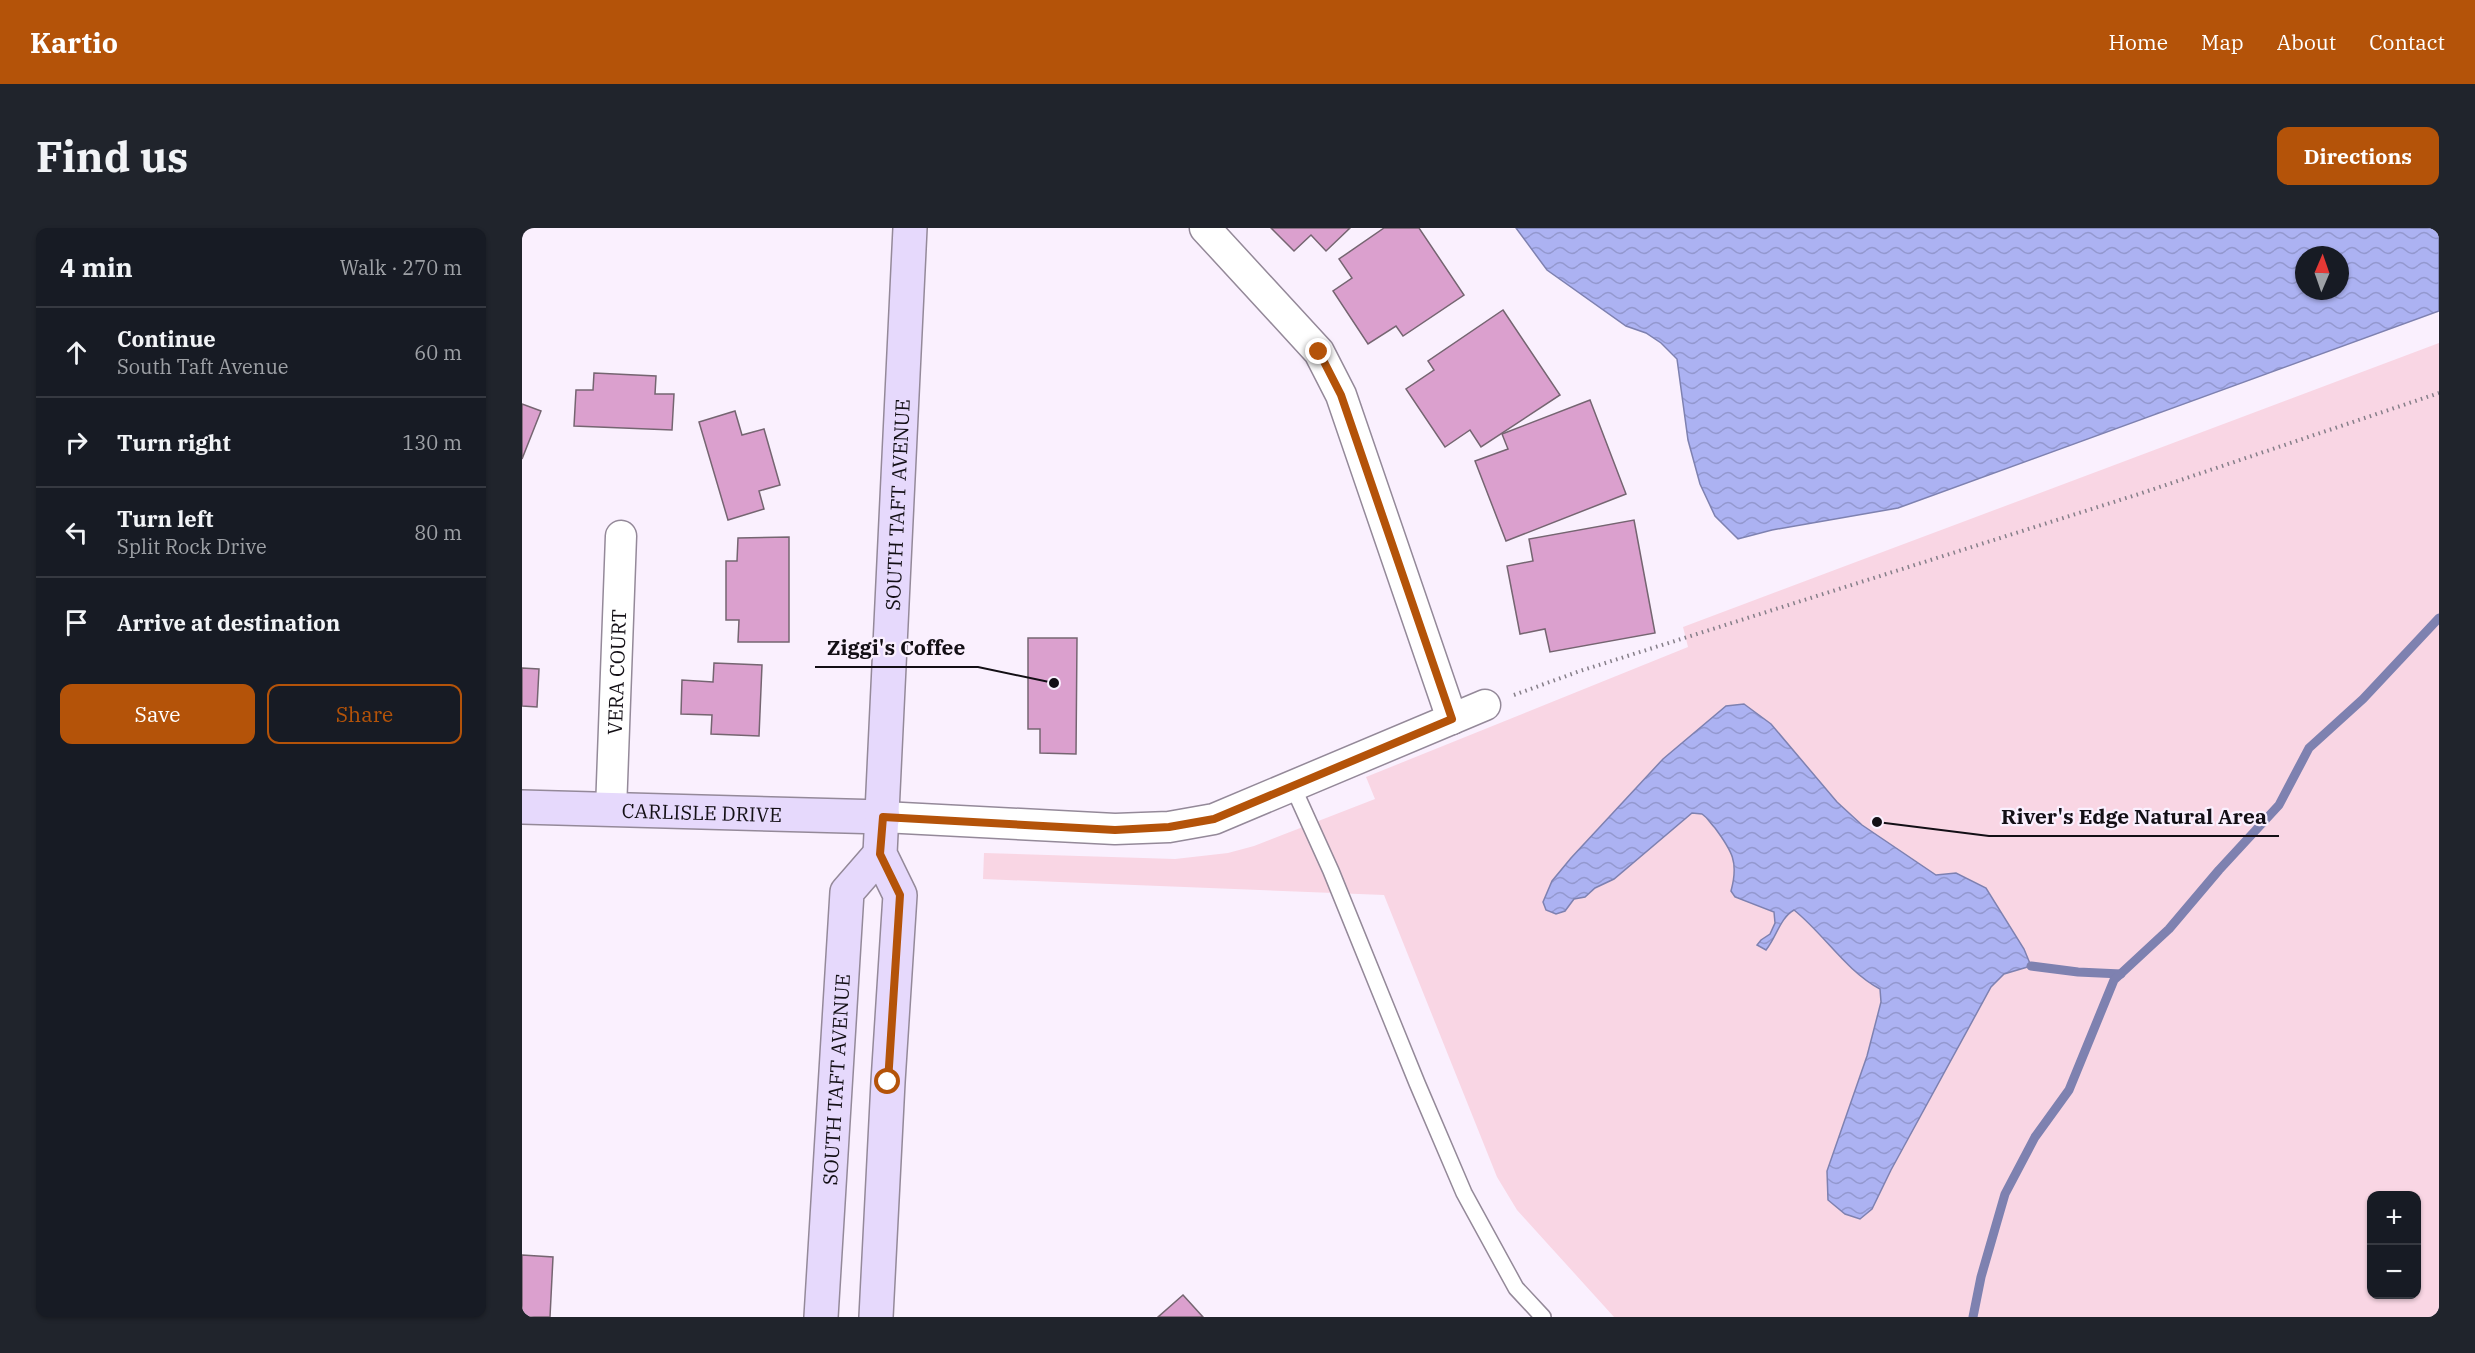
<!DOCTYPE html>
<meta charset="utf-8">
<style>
:root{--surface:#171b24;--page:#20242c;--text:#f1f3f6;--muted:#9ea1a6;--line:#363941;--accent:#b45309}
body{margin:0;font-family:"IBM Plex Serif",serif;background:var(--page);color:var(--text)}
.controls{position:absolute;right:18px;bottom:18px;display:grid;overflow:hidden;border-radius:12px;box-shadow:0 2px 4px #0004}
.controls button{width:54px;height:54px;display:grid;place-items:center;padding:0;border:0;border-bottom:2px solid var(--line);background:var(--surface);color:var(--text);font:30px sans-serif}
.compass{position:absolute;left:1773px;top:18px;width:54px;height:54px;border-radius:50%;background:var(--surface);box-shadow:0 2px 4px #0004;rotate:2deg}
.stop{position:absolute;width:18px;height:18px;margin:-14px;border:4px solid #b45309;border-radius:50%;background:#fff}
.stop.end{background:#b45309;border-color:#fff;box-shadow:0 2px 6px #0008}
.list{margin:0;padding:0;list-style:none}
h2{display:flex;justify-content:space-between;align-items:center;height:78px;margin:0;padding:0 24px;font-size:26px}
h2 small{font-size:20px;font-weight:400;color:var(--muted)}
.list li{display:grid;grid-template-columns:39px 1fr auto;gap:18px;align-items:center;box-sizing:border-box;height:90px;padding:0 24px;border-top:2px solid var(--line)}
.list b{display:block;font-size:22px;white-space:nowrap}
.list p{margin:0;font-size:20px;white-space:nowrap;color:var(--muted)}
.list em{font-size:20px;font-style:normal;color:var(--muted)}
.actions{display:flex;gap:12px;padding:18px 24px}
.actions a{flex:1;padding:14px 0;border:2px solid var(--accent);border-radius:12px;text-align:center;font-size:21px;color:var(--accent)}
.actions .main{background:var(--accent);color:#fff}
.icon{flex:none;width:33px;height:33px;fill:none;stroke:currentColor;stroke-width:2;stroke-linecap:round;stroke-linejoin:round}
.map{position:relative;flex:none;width:1917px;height:1089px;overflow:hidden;border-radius:12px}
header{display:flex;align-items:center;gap:36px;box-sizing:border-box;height:84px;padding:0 30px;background:var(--accent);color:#fff}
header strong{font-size:28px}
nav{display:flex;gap:33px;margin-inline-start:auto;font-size:21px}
.intro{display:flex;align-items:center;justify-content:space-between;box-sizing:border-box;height:144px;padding:0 36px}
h1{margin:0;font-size:42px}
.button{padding:15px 27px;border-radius:12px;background:var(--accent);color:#fff;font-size:21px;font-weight:700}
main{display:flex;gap:36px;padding:0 36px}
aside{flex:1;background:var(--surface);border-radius:12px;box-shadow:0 2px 4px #0004}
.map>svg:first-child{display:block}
.park{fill:#f9d6e4;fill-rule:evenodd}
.water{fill:url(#water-waves);stroke:#7e81b0;stroke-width:1.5;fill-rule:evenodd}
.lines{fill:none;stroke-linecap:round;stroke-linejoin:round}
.stream{stroke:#7e81b0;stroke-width:9}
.building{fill:#dba0ce;stroke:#756571;stroke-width:1.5}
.lane-casing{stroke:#948999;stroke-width:18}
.street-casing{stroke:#948999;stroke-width:33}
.secondary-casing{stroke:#948999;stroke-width:36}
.path{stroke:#867f89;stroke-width:4;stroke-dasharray:1.5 4.5;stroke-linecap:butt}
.lane{stroke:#fff;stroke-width:15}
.street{stroke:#fff;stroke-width:30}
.secondary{stroke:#e6d9fc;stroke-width:33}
.route{stroke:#b45309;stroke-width:8}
.labels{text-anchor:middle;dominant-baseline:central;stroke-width:4.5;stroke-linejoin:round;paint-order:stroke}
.street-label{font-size:20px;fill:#130f15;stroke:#faf0fe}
.leader{fill:none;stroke:#130f15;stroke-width:2}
.callout-dot{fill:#130f15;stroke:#faf0fe;stroke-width:2}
.callout-label{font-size:21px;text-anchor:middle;font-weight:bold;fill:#130f15;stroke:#faf0fe;stroke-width:4.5;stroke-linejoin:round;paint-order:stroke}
</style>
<header>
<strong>Kartio</strong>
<nav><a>Home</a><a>Map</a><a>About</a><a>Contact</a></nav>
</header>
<div class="intro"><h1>Find us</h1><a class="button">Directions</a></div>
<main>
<aside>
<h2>4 min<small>Walk · 270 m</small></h2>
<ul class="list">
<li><svg class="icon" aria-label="ahead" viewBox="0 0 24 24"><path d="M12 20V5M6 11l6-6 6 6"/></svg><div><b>Continue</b><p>South Taft Avenue</p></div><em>60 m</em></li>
<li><svg class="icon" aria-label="right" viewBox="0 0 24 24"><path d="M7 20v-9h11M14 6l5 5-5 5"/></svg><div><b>Turn right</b></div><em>130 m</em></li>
<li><svg class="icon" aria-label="left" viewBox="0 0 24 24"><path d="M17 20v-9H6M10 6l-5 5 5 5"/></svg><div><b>Turn left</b><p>Split Rock Drive</p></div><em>80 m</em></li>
<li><svg class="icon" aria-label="arrive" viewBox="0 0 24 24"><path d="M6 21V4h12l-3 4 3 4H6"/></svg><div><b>Arrive at destination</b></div></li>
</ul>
<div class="actions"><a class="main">Save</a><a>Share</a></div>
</aside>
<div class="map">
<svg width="1917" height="1089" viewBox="0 0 1917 1089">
<defs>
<pattern id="water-waves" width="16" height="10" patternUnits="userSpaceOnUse" patternTransform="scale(1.5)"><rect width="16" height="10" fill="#acb2f2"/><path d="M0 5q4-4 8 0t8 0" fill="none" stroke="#9398cf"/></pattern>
</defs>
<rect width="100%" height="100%" fill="#faf0fe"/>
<path class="park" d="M1917,115V1089H1092L995,982L975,949L862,667L461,651L462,625L653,631L706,625L732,618L853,571L844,549L1166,419L1161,399ZM1850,968H1894V1066H1850Z"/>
<g class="water">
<path d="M994,0H1917V83L1376,280L1250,302L1216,311L1193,288L1178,256L1166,212L1155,131L1139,115L1124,105L1104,98L1025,42ZM1782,27H1818V63H1782Z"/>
<path d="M1222,476L1249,496L1315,574L1340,597L1414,647L1434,645L1464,660L1502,721L1509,738L1482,746L1469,759L1369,942L1350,981L1338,991L1323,986L1306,972L1305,943L1345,828L1359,774L1358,761C1324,743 1302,706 1272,682C1258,690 1255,708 1244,722L1235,717L1239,712L1248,706L1253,695L1252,684L1213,669L1209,663C1217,634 1210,623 1193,600C1188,595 1186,590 1180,586L1170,585L1092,651L1073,660L1063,669L1052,671L1043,683L1034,686L1024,682L1021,674L1030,653L1049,630L1141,531L1204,478Z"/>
</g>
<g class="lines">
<g class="stream">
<path d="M1509,738L1556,744L1599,746"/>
<path d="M1451,1089L1459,1049L1483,966L1513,909L1547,862L1592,752L1647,701L1697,642L1757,577L1787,520L1841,471L1917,390"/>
</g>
</g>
<g class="building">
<path d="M749,0H828L804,23L789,7L772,23Z"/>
<path d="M862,0H897L942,67L881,108L874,98L846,116L811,63L830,50L817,31Z"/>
<path d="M981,82L1038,167L959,219L948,202L923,219L884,161L912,142L906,133Z"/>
<path d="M72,145L134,148L133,166H152L150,202L52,198L54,162H71Z"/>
<path d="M1068,172L1104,266L984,313L953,233L986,221L980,206Z"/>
<path d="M0,176L19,183L0,231Z"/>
<path d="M213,183L220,207L242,201L258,257L237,263L242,281L206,292L177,194Z"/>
<path d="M1112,292L1133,405L1028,424L1023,401L998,406L985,338L1011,333L1007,311Z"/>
<path d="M267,309V414H216L217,392H204V333H215L216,310Z"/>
<path d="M506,410H555L554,526L518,525V501H506Z"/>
<path d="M192,435L240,437L237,508L189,506L190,487L159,486L160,452L191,454Z"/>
<path d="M0,440L17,441L15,479L0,478Z"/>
<path d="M0,1027L31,1029L28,1089H0Z"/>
<path d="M661,1067L681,1089H636Z"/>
</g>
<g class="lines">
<defs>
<path id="lane" d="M771,559L809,643L895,855L942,965L994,1060L1021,1089"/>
<g id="street">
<path d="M683,0L797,124L819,167L930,491"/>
<path id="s1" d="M89,582L99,308"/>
<path d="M361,589L593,601L647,599L692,591L963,477"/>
</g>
<g id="secondary">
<path id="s2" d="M0,579L361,589"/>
<path id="s3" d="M299,1089L325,664L358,626"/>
<path id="s4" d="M354,1089L366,854L378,667L358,626L388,0"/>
</g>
</defs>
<use href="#lane" class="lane-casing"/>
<use href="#street" class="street-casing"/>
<use href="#secondary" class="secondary-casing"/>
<path class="path" d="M992,467L1058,443L1617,266L1917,165"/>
<use href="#lane" class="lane"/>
<use href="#street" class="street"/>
<use href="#secondary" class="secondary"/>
</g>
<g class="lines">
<path class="route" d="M366,854L378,667L358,626L361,589L593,602L647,599L692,591L930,491L819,167L797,124"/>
</g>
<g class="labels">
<g class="street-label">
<text stroke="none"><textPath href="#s4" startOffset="818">SOUTH TAFT AVENUE</textPath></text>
<text stroke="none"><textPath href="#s1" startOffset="138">VERA COURT</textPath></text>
<text stroke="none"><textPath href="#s2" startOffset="180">CARLISLE DRIVE</textPath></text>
<text stroke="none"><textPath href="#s3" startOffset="238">SOUTH TAFT AVENUE</textPath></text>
</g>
</g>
<path class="leader" d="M532 455L456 439H293M1355 594L1467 608H1757"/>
<g class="callout-dot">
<circle cx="532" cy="455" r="6"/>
<circle cx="1355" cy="594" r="6"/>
</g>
<g class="callout-label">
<text x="374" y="427">Ziggi's Coffee</text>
<text x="1612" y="596">River's Edge Natural Area</text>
</g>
</svg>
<div class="controls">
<button>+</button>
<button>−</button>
</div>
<svg class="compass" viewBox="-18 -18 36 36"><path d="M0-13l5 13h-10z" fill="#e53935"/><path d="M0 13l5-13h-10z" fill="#9ea1a6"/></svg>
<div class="stop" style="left:366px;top:854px"></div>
<div class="stop end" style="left:797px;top:124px"></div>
</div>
</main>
